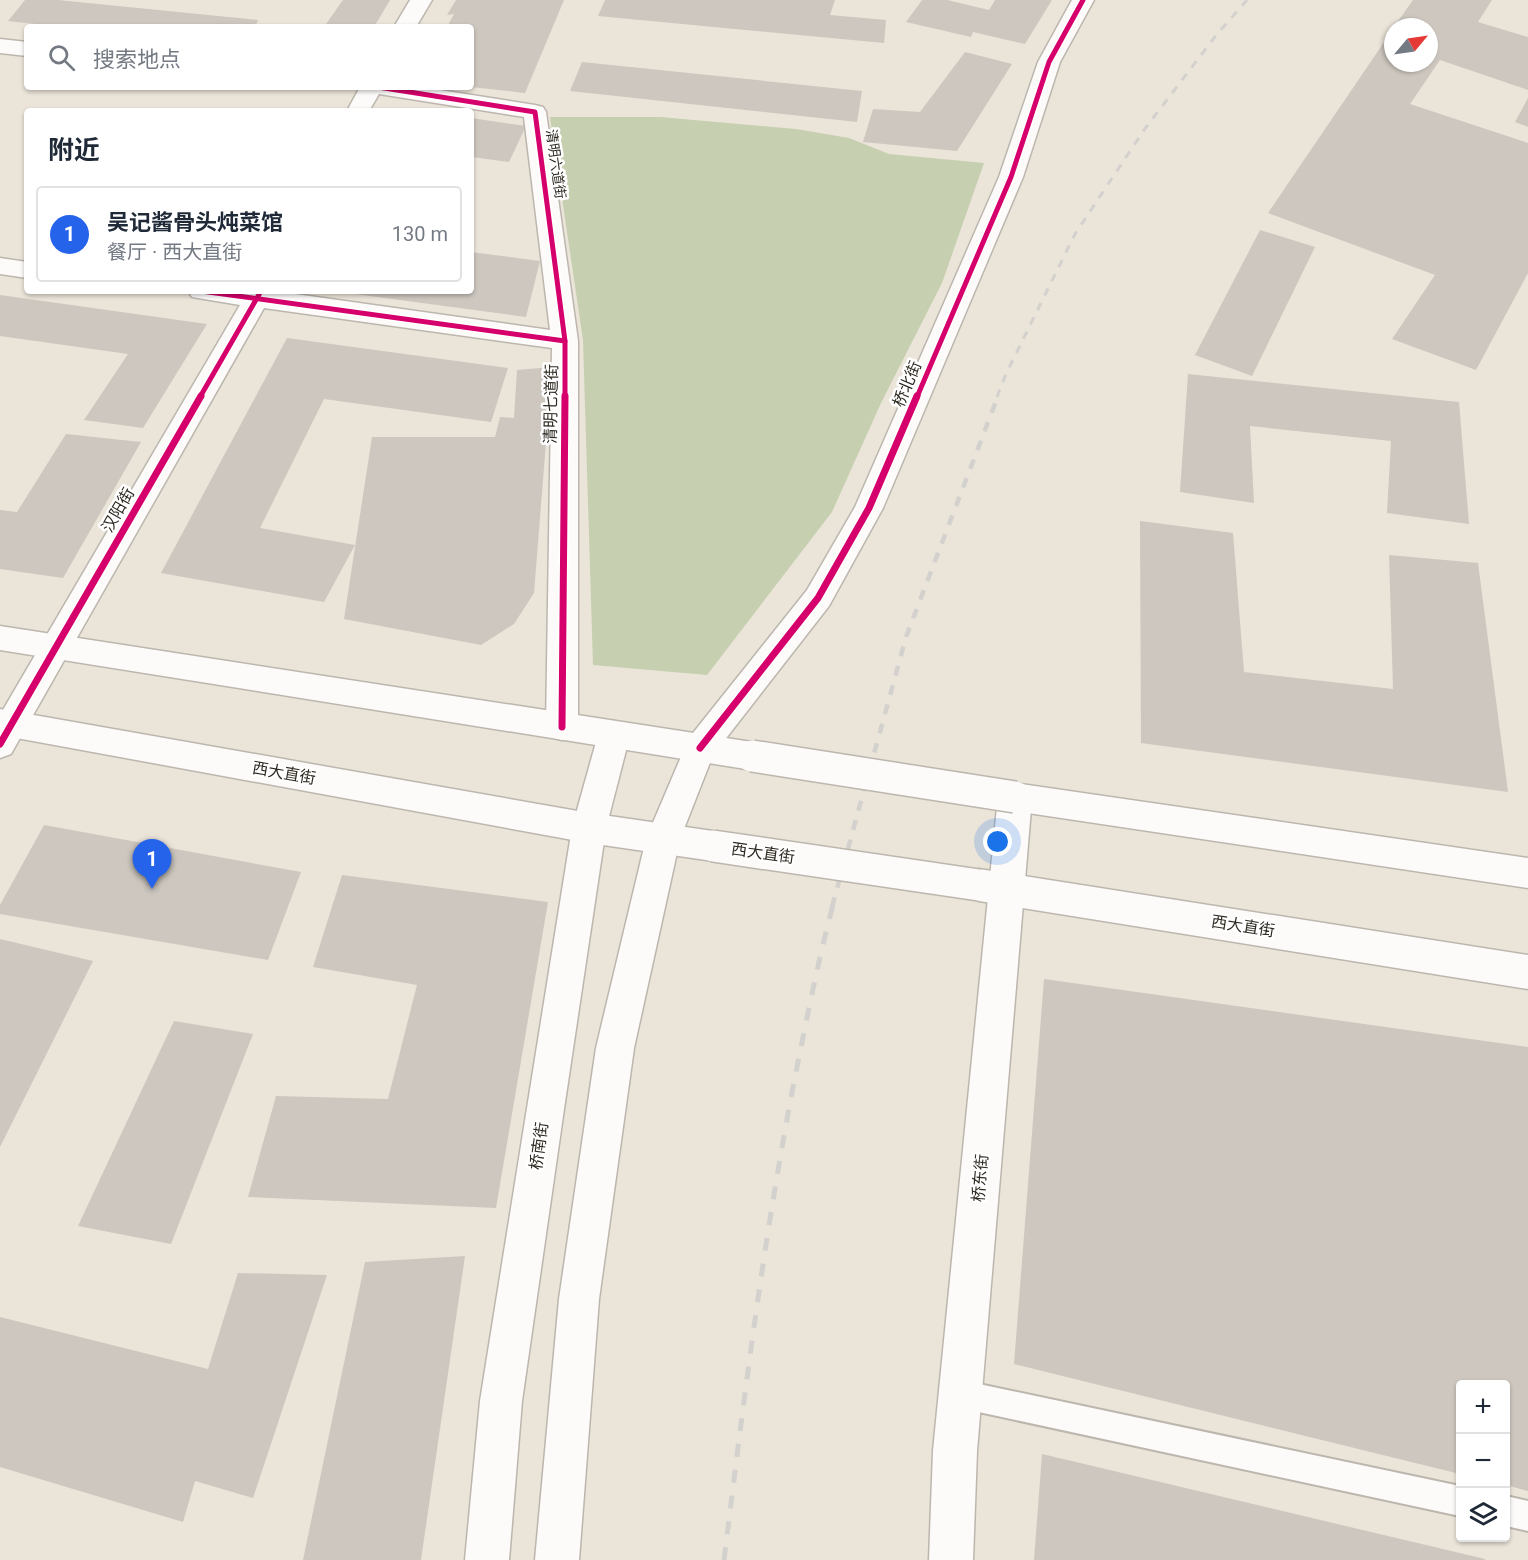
<!DOCTYPE html>
<html lang="zh">
<meta charset="utf-8">
<style>
:root{--surface:#fff;--page:#f2f2f3;--text:#1f2937;--muted:#747a83;--line:#e0e1e3;--accent:#2563eb}
body{margin:0;font-family:Roboto,"Noto Sans SC",sans-serif;background:var(--page);color:var(--text)}
.controls{position:absolute;right:18px;bottom:18px;display:grid;overflow:hidden;border-radius:6px;box-shadow:0 2px 4px #0004}
.controls button{width:54px;height:54px;display:grid;place-items:center;padding:0;border:0;border-bottom:2px solid var(--line);background:var(--surface);color:var(--text);font:30px sans-serif}
.compass{position:absolute;left:1384px;top:18px;width:54px;height:54px;border-radius:50%;background:var(--surface);box-shadow:0 2px 4px #0004;rotate:61deg}
.you{position:absolute;left:998px;top:842px;width:21px;height:21px;margin:-15px;border:4px solid #fff;border-radius:50%;background:#1a73e8;box-shadow:0 0 0 9px #1a73e833}
.badge{display:grid;place-items:center;width:39px;height:39px;border-radius:50%;background:var(--accent);color:#fff;font-size:20px;font-weight:700}
.pin{position:absolute;translate:-50% -50px;filter:drop-shadow(0 2px 3px #0008)}
.pin::after{content:'';position:absolute;top:32px;width:21px;height:18px;background:inherit;clip-path:polygon(0 0,100% 0,50% 100%)}
.list{margin:0;padding:0;list-style:none}
h2{display:flex;justify-content:space-between;align-items:center;height:78px;margin:0;padding:0 24px;font-size:26px}
h2 small{font-size:20px;font-weight:400;color:var(--muted)}
.list li{display:grid;grid-template-columns:39px 1fr auto;gap:18px;align-items:center;box-sizing:border-box;height:96px;margin:0 12px 12px;padding:0 12px;border:2px solid var(--line);border-radius:6px}
.list b{display:block;font-size:22px;white-space:nowrap}
.list p{margin:0;font-size:20px;white-space:nowrap;color:var(--muted)}
.list em{font-size:20px;font-style:normal;color:var(--muted)}
.icon{flex:none;width:33px;height:33px;fill:none;stroke:currentColor;stroke-width:2;stroke-linecap:round;stroke-linejoin:round}
.map{position:relative;flex:none;width:1528px;height:1560px;overflow:hidden}
.search{position:absolute;background:var(--surface);box-shadow:0 2px 4px #0004;left:24px;top:24px;width:450px;height:66px;display:flex;align-items:center;gap:15px;box-sizing:border-box;padding:0 21px;border-radius:6px;color:var(--muted);font-size:22px}
.panel{position:absolute;background:var(--surface);box-shadow:0 2px 4px #0004;left:24px;top:108px;width:450px;height:186px;border-radius:6px}
.map>svg:first-child{display:block}
.green{fill:#c6cfaf}
.building{fill:#cdc7bf}
.lines{fill:none;stroke-linecap:round;stroke-linejoin:round}
.lane-casing{stroke:#bcb6ae;stroke-width:4}
.secondary-casing{stroke:#bcb6ae;stroke-width:3}
.primary-casing{stroke:#bcb6ae;stroke-width:3}
.lane{fill:#fcfbf9;fill-rule:evenodd}
.secondary{fill:#fcfbf9;fill-rule:evenodd}
.primary{fill:#fcfbf9;fill-rule:evenodd}
.rail-far2{stroke:#d3d1ce;stroke-width:3;stroke-dasharray:8 8;stroke-linecap:butt}
.rail-far1{stroke:#d3d1ce;stroke-width:4.5;stroke-dasharray:10 10;stroke-linecap:butt}
.rail{stroke:#d3d1ce;stroke-width:5;stroke-dasharray:13 13;stroke-linecap:butt}
.primary-bridge-casing{stroke:#bcb6ae;stroke-width:34;stroke-linecap:butt}
.primary-bridge{stroke:#fcfbf9;stroke-width:31}
.cycleway-far1-casing{stroke:#fff;stroke-width:8}
.cycleway-casing{stroke:#fff;stroke-width:10}
.cycleway-far1{stroke:#d6006c;stroke-width:5}
.cycleway{stroke:#d6006c;stroke-width:7}
.labels{text-anchor:middle;dominant-baseline:central;stroke-width:5;stroke-linejoin:round;paint-order:stroke}
.far-street-label{font-size:14px;fill:#2e2921;stroke:#fff}
.street-label{font-size:16px;fill:#2e2921;stroke:#fff}
</style>
<div class="map">
<svg width="1528" height="1560" viewBox="0 0 1528 1560">
<rect width="100%" height="100%" fill="#ebe4d9"/>
<path class="green" d="M550,117H660L796,129L849,138L889,154L984,163L942,283L881,403L832,512L707,675L593,665L583,340Z"/>
<g class="building">
<path d="M25,0H58L258,20L255,27H62L8,21Z"/>
<path d="M343,0H390L374,27H324Z"/>
<path d="M456,0H564L525,93L471,87V27H447L454,14L447,15Z"/>
<path d="M605,0H835L830,15L886,20L884,43L598,16Z"/>
<path d="M922,0H947L989,10L995,0H1052L1025,44L973,32L971,37L906,22Z"/>
<path d="M1413,0H1492L1478,22L1528,37V90L1440,60L1410,104L1528,143V273L1476,370L1392,339L1435,275L1268,213L1393,29V63H1429V27H1394Z"/>
<path d="M965,52L1012,64L957,151L863,142L873,109L920,112Z"/>
<path d="M582,62L862,91L857,122L570,91Z"/>
<path d="M1528,98V127L1515,122Z"/>
<path d="M471,118L526,126L509,162L471,157Z"/>
<path d="M1260,230L1315,247L1252,376L1195,355Z"/>
<path d="M471,252L540,261L526,317L340,292L471,291Z"/>
<path d="M0,295L207,324L143,428L84,420L128,354L0,336Z"/>
<path d="M287,338L508,368L491,422L324,399L260,528L355,545L324,602L161,573Z"/>
<path d="M552,367L534,593L514,624L481,645L344,619L372,437H495L500,417L514,418L517,370Z"/>
<path d="M1188,374L1459,402L1469,524L1387,513L1391,441L1250,426L1254,503L1180,492Z"/>
<path d="M66,434L141,442L63,578L0,569V510L17,512Z"/>
<path d="M1140,521L1233,533L1244,672L1393,689L1389,555L1478,563L1508,792L1141,743Z"/>
<path d="M44,825L301,872L268,960L0,914V905Z"/>
<path d="M342,875L548,902L496,1208L248,1197L276,1096L388,1099L417,985L313,967Z"/>
<path d="M0,939L93,961L0,1147Z"/>
<path d="M1044,979L1528,1047V1491L1506,1485V1384H1460V1474L1014,1364Z"/>
<path d="M174,1021L253,1034L171,1244L78,1226Z"/>
<path d="M465,1256L421,1560H303L365,1262Z"/>
<path d="M238,1273L327,1275L253,1498L195,1481L183,1522L0,1467V1317L208,1369Z"/>
<path d="M1042,1454L1485,1559V1560H1034Z"/>
</g>
<g class="lines">
<defs>
<g id="lane">
<path d="M960,1380L1460,1486V1516L960,1408L950,1404L946,1394L950,1384Z"/>
<path d="M1506,1496L1528,1501V1531L1506,1526Z"/>
</g>
<g id="secondary">
<path d="M410,0H432L416,27H394Z"/>
<path d="M1072,0H1094L1060,62L1023,177L883,508L829,606L713,755L680,839L634,1048L599,1299L579,1560H535L559,1299L596,1048L646,839L689,738L807,590L855,507L999,177L1038,62Z"/>
<path d="M0,39L27,42V56L0,53Z"/>
<path d="M360,87H421L535,105L543,107L546,112L578,341V727L573,737L562,740L551,737L546,727L552,348L264,308L11,754L0,758V715L240,305L192,297L188,291H274L550,330L524,117L379,94L369,111H347Z"/>
<path d="M0,258L27,262V278L0,274Z"/>
<path d="M614,721L625,725L630,735L606,828L564,1109L522,1401L509,1560H465L480,1401L572,828L598,735L603,725Z"/>
<path d="M1015,783L1027,787L1032,797L977,1451L973,1560H929L933,1451L998,797L1003,787Z"/>
</g>
<g id="primary">
<path d="M0,626L752,742L764,746L768,756L764,766L752,770L0,650Z"/>
<path d="M0,709L589,813L713,831L725,835L730,846L725,857L713,861L589,843L0,735Z"/>
<path d="M1015,783L1528,858V888L1015,811L1003,807L998,797L1003,787Z"/>
<path d="M979,869L1528,955V989L979,901L967,896L962,885L967,874Z"/>
</g>
</defs>
<use href="#lane" class="lane-casing"/>
<use href="#secondary" class="secondary-casing"/>
<use href="#primary" class="primary-casing"/>
<use href="#lane" class="lane"/>
<use href="#secondary" class="secondary"/>
<use href="#primary" class="primary"/>
<path class="rail-far2" d="M997,397L1006,374L1075,234L1144,130L1217,34L1247,0"/>
<path class="rail-far1" d="M832,907L906,637L998,396"/>
<path class="rail" d="M724,1560C745,1390 766,1219 800,1052C810,1003 820,953 833,905"/>
<defs>
<g id="primary-bridge">
<path d="M752,756L1015,797"/>
<path d="M713,846L979,885"/>
</g>
</defs>
<use href="#primary-bridge" class="primary-bridge-casing"/>
<use href="#primary-bridge" class="primary-bridge"/>
<defs>
<g id="cycleway-far1">
<path d="M378,87L535,112L565,341"/>
<path d="M201,291L565,341V397"/>
<path d="M200,397L261,291"/>
<path d="M917,397L1011,177L1049,62L1083,0"/>
</g>
<g id="cycleway">
<path d="M562,727L565,396"/>
<path d="M0,744L201,396"/>
<path d="M700,748L818,598L869,508L917,396"/>
</g>
</defs>
<use href="#cycleway-far1" class="cycleway-far1-casing"/>
<use href="#cycleway" class="cycleway-casing"/>
<use href="#cycleway-far1" class="cycleway-far1"/>
<use href="#cycleway" class="cycleway"/>
</g>
<g class="labels">
<g class="far-street-label">
<text transform="translate(556 164) rotate(82)">清明六道街</text>
</g>
<g class="street-label">
<text transform="translate(907 384) rotate(-67)">桥北街</text>
<text transform="translate(551 404) rotate(-89)">清明七道街</text>
<text transform="translate(118 510) rotate(-60)">汉阳街</text>
<text transform="translate(284 773) rotate(10)">西大直街</text>
<text transform="translate(763 853) rotate(8)">西大直街</text>
<text transform="translate(1243 926) rotate(9)">西大直街</text>
<text transform="translate(539 1146) rotate(-82)">桥南街</text>
<text transform="translate(980 1178) rotate(-85)">桥东街</text>
</g>
</g>
</svg>
<div class="controls">
<button>+</button>
<button>−</button>
<button><svg class="icon" aria-label="layers" viewBox="0 0 24 24"><path d="M12 4l9 5-9 5-9-5zM3 14l9 5 9-5"/></svg></button>
</div>
<svg class="compass" viewBox="-18 -18 36 36"><path d="M0-13l5 13h-10z" fill="#e53935"/><path d="M0 13l5-13h-10z" fill="#747a83"/></svg>
<div class="you"></div>
<div class="pin badge" style="left:152px;top:889px">1</div>
<div class="search"><svg class="icon" aria-label="search" viewBox="0 0 24 24"><circle cx="10" cy="10" r="6"/><path d="M15 15l6 6"/></svg>搜索地点</div>
<section class="panel">
<h2>附近<small></small></h2>
<ul class="list">
<li><span class="badge">1</span><div><b>吴记酱骨头炖菜馆</b><p>餐厅 · 西大直街</p></div><em>130 m</em></li>
</ul>
</section>
</div>
